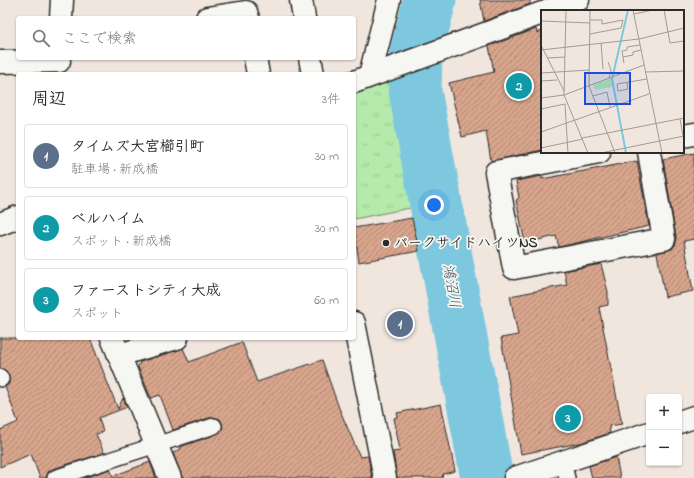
<!DOCTYPE html>
<html lang="ja">
<meta charset="utf-8">
<style>
:root{--surface:#fff;--page:#f7f7f7;--text:#2b2b33;--muted:#7c7c81;--line:#e1e1e2;--accent:#0b8043}
body{margin:0;font-family:"Indie Flower","Klee One",sans-serif;background:var(--page);color:var(--text)}
.controls{position:absolute;right:12px;bottom:12px;display:grid;overflow:hidden;border-radius:4px;box-shadow:0 1px 3px #0004}
.controls button{width:36px;height:36px;display:grid;place-items:center;padding:0;border:0;border-bottom:1px solid var(--line);background:var(--surface);color:var(--text);font:20px sans-serif}
.you{position:absolute;left:434px;top:205px;width:14px;height:14px;margin:-10px;border:3px solid #fff;border-radius:50%;background:#1a73e8;box-shadow:0 0 0 6px #1a73e833}
.badge{display:grid;place-items:center;width:26px;height:26px;border-radius:50%;background:var(--accent);color:#fff;font-size:13px;font-weight:700}
.pin{position:absolute;translate:-50% -50%;border:2px solid #fff;box-shadow:0 1px 4px #0006}
.list{margin:0;padding:0;list-style:none}
h2{display:flex;justify-content:space-between;align-items:center;height:52px;margin:0;padding:0 16px;font-size:17px}
h2 small{font-size:13px;font-weight:400;color:var(--muted)}
.list li{display:grid;grid-template-columns:26px 1fr auto;gap:12px;align-items:center;box-sizing:border-box;height:64px;margin:0 8px 8px;padding:0 8px;border:1px solid var(--line);border-radius:4px}
.list b{display:block;font-size:15px;white-space:nowrap}
.list p{margin:0;font-size:13px;white-space:nowrap;color:var(--muted)}
.list em{font-size:13px;font-style:normal;color:var(--muted)}
.icon{flex:none;width:22px;height:22px;fill:none;stroke:currentColor;stroke-width:2;stroke-linecap:round;stroke-linejoin:round}
.map{position:relative;flex:none;width:694px;height:478px;overflow:hidden}
.search{position:absolute;background:var(--surface);box-shadow:0 1px 3px #0004;left:16px;top:16px;width:340px;height:44px;display:flex;align-items:center;gap:10px;box-sizing:border-box;padding:0 14px;border-radius:4px;color:var(--muted);font-size:15px}
.panel{position:absolute;background:var(--surface);box-shadow:0 1px 3px #0004;left:16px;top:72px;width:340px;height:268px;border-radius:4px}
.map>svg:first-child{display:block}
.park{fill:url(#park-tufts);stroke:#708a6c}
.lines{fill:none;stroke-linecap:round;stroke-linejoin:round}
.river{stroke:#7ec8df;stroke-width:53}
.building{fill:url(#building-hatch);stroke:#2b2b2b}
.lane-casing{stroke:#2b2b2b;stroke-width:18}
.street-casing{stroke:#2b2b2b;stroke-width:25}
.lane{stroke:#f6f6f2;stroke-width:15}
.street{stroke:#f6f6f2;stroke-width:22}
.poi-dot{fill:#2b2b2b;stroke:#f6f6f2;stroke-width:1.5}
.labels{text-anchor:middle;dominant-baseline:central;stroke-width:3.5;stroke-linejoin:round;paint-order:stroke}
.poi-label{font-size:14px;font-weight:bold;fill:#2b2b2b;stroke:#f6f6f2;text-anchor:start}
.water-label{font-size:15px;font-style:italic;fill:#445a61;stroke:#f6f6f2}
.inset-river{fill:none;stroke:#7ec8df;stroke-width:2}
.inset-road{fill:none;stroke:#a19b96;stroke-width:1}
.view{fill:#1d4ed8;fill-opacity:0.15;stroke:#1d4ed8;stroke-width:2}
.inset-edge{fill:none;stroke:#2b2b2b;stroke-width:2}
</style>
<div class="map">
<svg width="694" height="478" viewBox="0 0 694 478">
<defs>
<pattern id="park-tufts" width="24" height="20" patternUnits="userSpaceOnUse"><rect width="24" height="20" fill="#b5eaac"/><path d="M3 7l-1-3M5 7V3M7 7l1-3M15 17l-1-3M17 17v-4M19 17l1-3" fill="none" stroke="#9cc994"/></pattern>
<pattern id="building-hatch" width="6" height="6" patternUnits="userSpaceOnUse"><rect width="6" height="6" fill="#d8a58c"/><path d="M-1 1l2-2M0 6l6-6M5 7l2-2" fill="none" stroke="#af8773"/></pattern>
</defs>
<rect width="100%" height="100%" fill="#f0e6de"/>
<filter id="ink" filterUnits="userSpaceOnUse"><feTurbulence type="fractalNoise" baseFrequency=".025" numOctaves="2"/><feDisplacementMap in="SourceGraphic" scale="8" xChannelSelector="R" yChannelSelector="G"/><feConvolveMatrix kernelMatrix="1 2 1 2 8 2 1 2 1" color-interpolation-filters="sRGB"/></filter>
<g filter="url(#ink)">
<path class="park" d="M408,69L407,93L420,206L354,219V91Z"/>
<g class="lines">
<path class="river" d="M430,0L416,53L415,91L487,478"/>
</g>
<g class="building">
<path d="M480,0H530V4L484,21Z"/>
<path d="M536,29L537,33L542,31V150L491,161L486,131L462,137L449,83L494,72L489,46Z"/>
<path d="M694,153V239L684,241L693,291L665,297L657,253L672,249L676,244V237L663,159Z"/>
<path d="M637,161L649,226L559,247L556,236L525,243L516,200L519,198L516,181L542,176V179Z"/>
<path d="M412,218L419,251L359,262L354,228Z"/>
<path d="M601,264L608,292V305L599,307L622,424L609,426L610,433L580,443L521,454L501,338L518,335L510,296L567,285L564,271Z"/>
<path d="M0,338H90L118,409L123,398L127,407L99,418L103,432L96,434L104,453L52,469L48,472L46,478H40L31,454L0,467V430L18,422L5,387L9,384V375L5,370L0,368Z"/>
<path d="M242,342L257,382L322,360L339,408L360,457L368,456L372,478H182L173,453L181,449L180,447L217,434L223,428L222,423L220,419L212,417L173,430L160,395L151,398L138,367L140,362L183,348L189,362Z"/>
<path d="M441,404L455,471L443,474L442,478H397L393,452L400,451L394,418L398,417L397,413Z"/>
<path d="M616,457L620,478H592L589,466Z"/>
<path d="M150,462L156,478H84L110,469L113,476Z"/>
</g>
<g class="lines">
<defs>
<g id="lane">
<path d="M0,377L1,379"/>
<path d="M563,462L567,478"/>
<path d="M55,478L214,426"/>
</g>
<g id="street">
<path d="M301,0L304,18"/>
<path d="M548,11L578,0"/>
<path d="M61,18L62,0"/>
<path d="M207,18L246,12L248,18"/>
<path d="M255,58L258,74"/>
<path d="M310,58L313,74"/>
<path d="M0,62L59,61"/>
<path d="M370,75L389,0"/>
<path d="M354,82L542,13"/>
<path d="M683,136L694,134"/>
<path d="M599,152L496,172L514,268L664,239L649,152"/>
<path d="M0,224L18,217"/>
<path d="M354,323L385,478"/>
<path d="M112,338L170,478"/>
<path d="M119,355L177,338"/>
<path d="M679,422L694,417"/>
<path d="M515,478L649,433"/>
</g>
</defs>
<use href="#lane" class="lane-casing"/>
<use href="#street" class="street-casing"/>
<use href="#lane" class="lane"/>
<use href="#street" class="street"/>
</g>
</g>
<circle class="poi-dot" cx="386" cy="243" r="4"/>
<g class="labels">
<g class="poi-label">
<text x="394" y="243">パークサイドハイツNS</text>
</g>
<g class="water-label">
<text transform="translate(451 286) rotate(80)">鴻沼川</text>
</g>
</g>
<g transform="translate(541 10)">
<rect width="143" height="143" fill="#f0e6de"/>
<path d="M70,68L71,77L54,80L52,75Z" fill="#b5eaac"/>
<path class="inset-river" d="M85,143L71,69L87,0"/>
<path class="inset-road" d="M25,0L23,85L47,143M49,0L48,76L74,143M92,0L121,143M123,0L129,33L143,31M93,4L112,0M0,11L49,13M49,24L80,18L82,10L61,14V10H49M60,33L62,59M0,35L23,81M0,40L98,29L143,18M82,47L92,45V42L100,40M6,48L24,47M67,52L70,60L68,68M83,53L81,41L86,40V37L99,35M104,62L143,61M0,63L48,60M0,71L16,70M86,73L87,79L77,81L76,74L106,69M52,86L66,82L69,97M0,88L23,85L103,55M24,94L27,143M0,99L24,94M139,109L143,131M0,122L108,84M41,128L143,108M0,138L42,129M60,143L143,126"/>
<path class="view" d="M44,63H89V94H44Z"/>
<rect width="143" height="143" class="inset-edge"/>
</g>
</svg>
<div class="controls">
<button>+</button>
<button>−</button>
</div>
<div class="you"></div>
<div class="pin badge" style="left:400px;top:324px;background:#5c6f8a">1</div>
<div class="pin badge" style="left:519px;top:86px;background:#0f9aa8">2</div>
<div class="pin badge" style="left:568px;top:418px;background:#0f9aa8">3</div>
<div class="search"><svg class="icon" aria-label="search" viewBox="0 0 24 24"><circle cx="10" cy="10" r="6"/><path d="M15 15l6 6"/></svg>ここで検索</div>
<section class="panel">
<h2>周辺<small>3件</small></h2>
<ul class="list">
<li><span class="badge" style="background:#5c6f8a">1</span><div><b>タイムズ大宮櫛引町</b><p>駐車場 · 新成橋</p></div><em>30 m</em></li>
<li><span class="badge" style="background:#0f9aa8">2</span><div><b>ベルハイム</b><p>スポット · 新成橋</p></div><em>30 m</em></li>
<li><span class="badge" style="background:#0f9aa8">3</span><div><b>ファーストシティ大成</b><p>スポット</p></div><em>60 m</em></li>
</ul>
</section>
</div>
